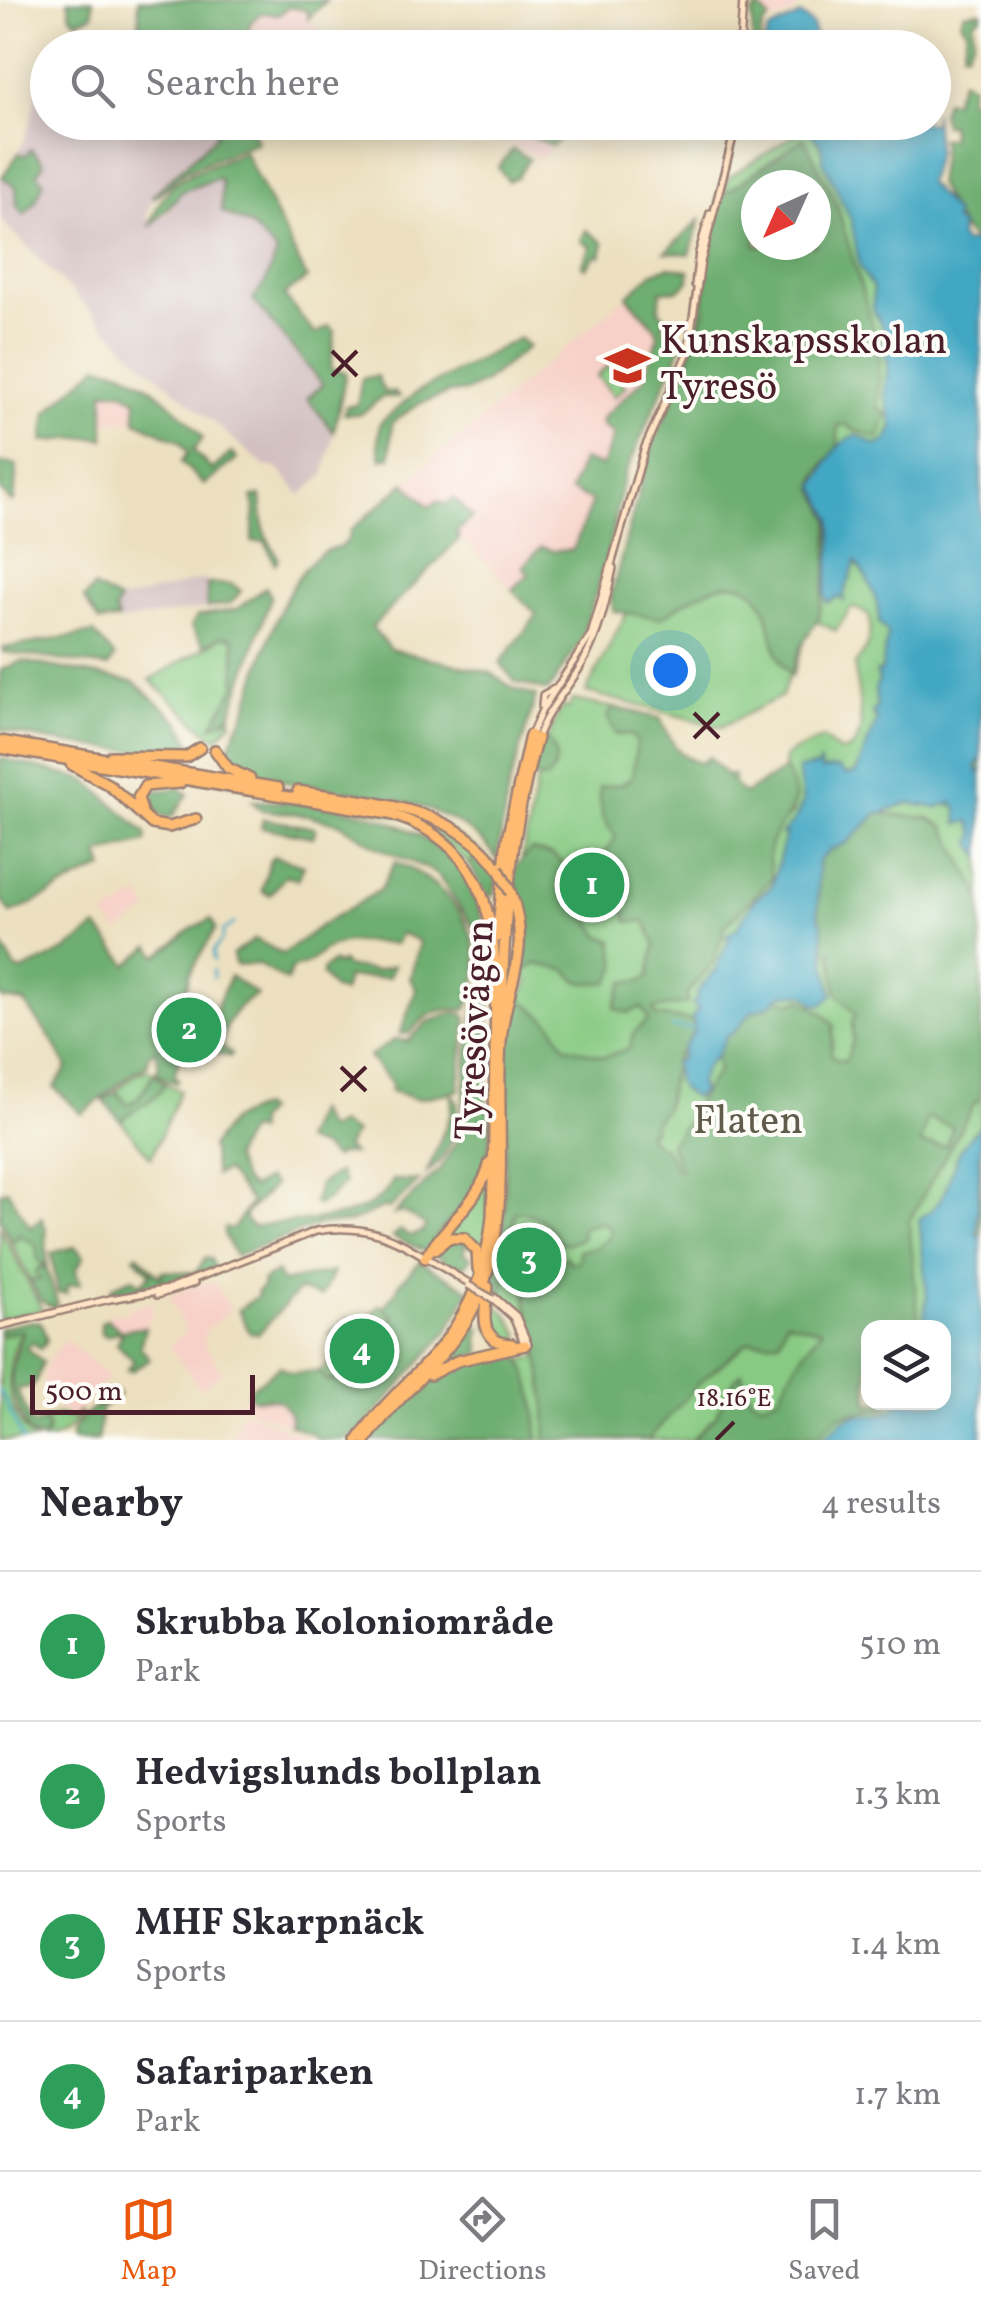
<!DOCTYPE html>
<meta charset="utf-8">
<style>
:root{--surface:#fff;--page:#f7f7f7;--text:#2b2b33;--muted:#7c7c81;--line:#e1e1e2;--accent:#ea580c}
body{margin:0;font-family:Vollkorn,serif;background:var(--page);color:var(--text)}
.controls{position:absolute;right:30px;bottom:30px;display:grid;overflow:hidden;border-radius:20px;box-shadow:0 5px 25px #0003}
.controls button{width:90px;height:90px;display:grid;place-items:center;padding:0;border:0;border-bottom:2px solid var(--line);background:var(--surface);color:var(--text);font:50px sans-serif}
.compass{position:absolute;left:741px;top:170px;width:90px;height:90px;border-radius:50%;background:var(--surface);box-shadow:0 5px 25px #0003;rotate:225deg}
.scale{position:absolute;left:30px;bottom:25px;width:225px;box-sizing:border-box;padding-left:10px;border:5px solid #4a1f2b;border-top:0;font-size:28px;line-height:35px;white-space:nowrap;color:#4a1f2b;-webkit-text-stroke:8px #fdfcf7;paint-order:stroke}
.you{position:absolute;left:670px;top:670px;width:35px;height:35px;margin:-25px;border:8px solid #fff;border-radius:50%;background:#1a73e8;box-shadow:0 0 0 15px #1a73e833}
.badge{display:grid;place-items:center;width:65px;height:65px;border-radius:50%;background:var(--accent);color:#fff;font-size:32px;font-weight:700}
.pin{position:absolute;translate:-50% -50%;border:5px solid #fff;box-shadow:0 2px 10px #0006}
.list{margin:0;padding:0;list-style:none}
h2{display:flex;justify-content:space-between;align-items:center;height:130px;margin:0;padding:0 40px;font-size:42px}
h2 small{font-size:32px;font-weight:400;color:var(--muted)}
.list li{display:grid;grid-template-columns:65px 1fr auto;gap:30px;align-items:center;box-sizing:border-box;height:150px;padding:0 40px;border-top:2px solid var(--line)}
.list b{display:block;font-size:38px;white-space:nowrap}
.list p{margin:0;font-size:32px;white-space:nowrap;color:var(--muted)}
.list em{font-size:32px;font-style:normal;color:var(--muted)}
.icon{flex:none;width:55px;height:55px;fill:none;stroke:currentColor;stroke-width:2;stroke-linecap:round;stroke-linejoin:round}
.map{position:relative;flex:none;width:981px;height:1440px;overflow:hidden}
.search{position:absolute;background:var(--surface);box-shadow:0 5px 25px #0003;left:30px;right:30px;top:30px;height:110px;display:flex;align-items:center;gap:25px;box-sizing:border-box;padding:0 35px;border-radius:55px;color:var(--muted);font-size:38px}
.sheet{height:730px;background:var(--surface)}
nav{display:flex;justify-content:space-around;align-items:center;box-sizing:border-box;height:140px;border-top:2px solid var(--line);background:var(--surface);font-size:28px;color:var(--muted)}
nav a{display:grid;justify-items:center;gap:5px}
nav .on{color:var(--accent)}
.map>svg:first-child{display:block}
.built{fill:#f7d1c8}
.industrial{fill:#d2bfc0}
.green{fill:#88ca83;stroke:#697457;stroke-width:2.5;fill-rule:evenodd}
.forest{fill:#6eae71;stroke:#5c664e;stroke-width:2.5;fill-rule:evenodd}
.water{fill:#43a7c3;stroke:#466377;stroke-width:2.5}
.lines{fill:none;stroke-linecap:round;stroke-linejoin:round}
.stream{stroke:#43a7c3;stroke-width:2.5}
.secondary-casing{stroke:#9b8076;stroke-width:10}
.highway-casing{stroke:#9b8076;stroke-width:14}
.secondary{stroke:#ffe4c6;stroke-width:5}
.highway{stroke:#ffbb71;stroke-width:9}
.secondary-bridge-casing{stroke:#9b8076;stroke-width:10;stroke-linecap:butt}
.highway-bridge-casing{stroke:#9b8076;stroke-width:14;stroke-linecap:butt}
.secondary-bridge{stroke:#ffe4c6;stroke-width:5}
.highway-bridge{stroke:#ffbb71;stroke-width:9}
.ticks{fill:none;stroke:#4a1f2b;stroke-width:4}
.labels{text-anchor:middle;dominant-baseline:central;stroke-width:8;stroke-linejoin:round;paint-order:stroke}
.poi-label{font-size:40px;fill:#4a1f2b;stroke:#fdfcf7;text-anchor:start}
.street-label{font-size:40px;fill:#4a1f2b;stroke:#fdfcf7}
.park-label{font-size:40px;fill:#605b4a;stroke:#fdfcf7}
.ticks-label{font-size:25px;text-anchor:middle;fill:#4a1f2b;stroke:#fdfcf7;stroke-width:8;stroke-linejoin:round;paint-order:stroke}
</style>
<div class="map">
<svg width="981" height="1440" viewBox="0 0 981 1440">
<rect width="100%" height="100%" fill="#fdfcf7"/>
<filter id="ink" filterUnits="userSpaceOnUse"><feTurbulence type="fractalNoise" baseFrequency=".01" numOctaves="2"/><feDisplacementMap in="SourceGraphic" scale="20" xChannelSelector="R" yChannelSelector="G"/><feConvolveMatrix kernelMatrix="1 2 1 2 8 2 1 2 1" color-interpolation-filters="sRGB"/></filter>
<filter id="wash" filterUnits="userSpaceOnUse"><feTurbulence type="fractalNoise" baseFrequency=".0048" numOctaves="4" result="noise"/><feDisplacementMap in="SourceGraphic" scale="40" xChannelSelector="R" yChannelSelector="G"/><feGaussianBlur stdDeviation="2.25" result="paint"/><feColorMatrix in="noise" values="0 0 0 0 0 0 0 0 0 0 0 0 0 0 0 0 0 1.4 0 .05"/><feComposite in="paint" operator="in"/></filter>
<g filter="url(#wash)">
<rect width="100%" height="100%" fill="#ece0c0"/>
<g class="built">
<path d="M753,0H800L795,12L774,22Z"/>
<path d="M289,6L309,11L308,20L326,38L317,47H257L252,43L249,24L261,13L279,15Z"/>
<path d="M522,135L551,148L543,159L509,143L512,137Z"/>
<path d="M627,296L656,329L658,336L643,380L633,390L602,466L582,460L571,490L592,501L573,550L553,551L512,589L456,533L472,517L454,498L430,507L405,483Z"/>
<path d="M103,391H122L136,400V421L104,422Z"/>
<path d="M139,896L149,909L119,933L105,916Z"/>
<path d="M213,1281L231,1310L206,1330L203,1342L222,1372L201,1389L169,1347L185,1331L169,1295Z"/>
<path d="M152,1303L153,1313L145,1327L121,1331L107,1319L111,1313L118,1312L125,1316L129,1308Z"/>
<path d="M66,1339L109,1376L73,1419L50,1401L42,1378L47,1362Z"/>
<path d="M249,1395L253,1399L271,1396L277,1399L291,1417L290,1425L247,1409L241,1400Z"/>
<path d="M242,1411L309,1438L310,1440H231Z"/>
</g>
<g class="industrial">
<path d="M43,67H47L48,122L216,123L217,136L152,201L147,214L149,226L163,216L183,191L218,178L221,182L222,212L251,225L277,253L266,281L253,300L323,386L307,399L334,432L324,475L301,495L277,468L265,466L136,357L0,219V178L21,147L29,127Z"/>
<path d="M203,579L207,584V608L119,622L115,610L119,601Z"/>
</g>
<g class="green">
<path d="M813,123L981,408V1440H376L521,1360L538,1357L526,1320L502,1296L515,1205L517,997L524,992L528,981L524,974L526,968H530C538,938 522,907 521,877C520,859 525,842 529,824C536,781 543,745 562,706L569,708L573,700L641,713C666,746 690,777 734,775L733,832L786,819L792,814L796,796C788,782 784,775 784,759L792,752L823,738L840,752C876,748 854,688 855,664C867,650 873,636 869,616L858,609L851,608L836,631L813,620C804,639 800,657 792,676L789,675L782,696L721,727L586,692L630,606L676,394L699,321L708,245L729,177ZM756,185H816V245H756ZM868,1328H944V1402H868Z"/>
<path d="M609,365L626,386L614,397L597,376Z"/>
<path d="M224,636L234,638L236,686L214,725L230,717L232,721L218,738L208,733L150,680Z"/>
<path d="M204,778L383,808L436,821L481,852L469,864L425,825L407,817Z"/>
<path d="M187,1013L204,1022L192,1047L174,1038Z"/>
<path d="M149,1070L154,1073L137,1099L127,1104L116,1091L137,1073Z"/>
<path d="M165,1083L180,1091L151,1158L121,1121C138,1102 152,1108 165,1083Z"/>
<path d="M490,1167L488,1223L481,1263L480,1251L448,1236L445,1231Z"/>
<path d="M0,1219L12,1241L18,1233L36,1245L38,1261L47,1266L40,1267L41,1279L30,1280Z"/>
<path d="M0,1227L42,1310L0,1320Z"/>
<path d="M489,1300L507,1314L520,1335L518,1339L501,1341L488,1327Z"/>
<path d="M379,1305L394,1315L379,1337L364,1327Z"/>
<path d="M23,1330C3,1360 3,1418 36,1440H0V1335Z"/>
<path d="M342,1347L378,1353L385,1372L355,1373L328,1381L319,1371L330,1364Z"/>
<path d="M79,1411L81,1415C71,1427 61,1440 44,1439L48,1430L45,1420L58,1414L73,1419Z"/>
</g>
<g class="forest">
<path d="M68,0H93V15L78,21L71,16Z"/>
<path d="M138,0H327L308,19V11L289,7L279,15L261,13L249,24L252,43L257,48H155L152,44L141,47Z"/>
<path d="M759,7L770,19L763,26L760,39L764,45L753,47L752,15Z"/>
<path d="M981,11V16L973,21L974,38L967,52H963L967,30L961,22L964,13Z"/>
<path d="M961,80L972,85L968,99L981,103V239L970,238C958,227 947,200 937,184L942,147L940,139L951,138L950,125H944L941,113L945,100L953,101Z"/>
<path d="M216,123H245L253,131L257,142L185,171L154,198L152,196L216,136Z"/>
<path d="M504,123H526L549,135L575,123L552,146C536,139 520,127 506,140L500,137L497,128L504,126Z"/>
<path d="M804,138L836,202L875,334L880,363L878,408L887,414L879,438L851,429L847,425H838V447L818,472L814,487L830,519L827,569L819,618L802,644L791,674C775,659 775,645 770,625C754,554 701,591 661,618L613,611L611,596L650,450L687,365L704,313L706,265L723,195ZM756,185H816V245H756Z"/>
<path d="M31,149L44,163L37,174L44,182L35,202L24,214L17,206L16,187L2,177L19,153L25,156Z"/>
<path d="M513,149L529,159L517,177L508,181L498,167Z"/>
<path d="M244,151L307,278L284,295L315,334L329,326L335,331L331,369L346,373L334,432L307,398L323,385L253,300L266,281L277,253L250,225L222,212L221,182L218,178L183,191L149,227C169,169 195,175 244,151Z"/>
<path d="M700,220L690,254L665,252Z"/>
<path d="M586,230L604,243L601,256L596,255L586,268L582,266L591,246L581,241Z"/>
<path d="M669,267L689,270V281L679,290L661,291L659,310L664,316V329L678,338L686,336L624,477L606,561L581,641L548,691L515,682L500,663L537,615L512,589L529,574L523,567L541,547L553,551L573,550L592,501L570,491L582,460L602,466L614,435L601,424L603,417L643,380L658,336L656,329L627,296L653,272Z"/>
<path d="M519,338L528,347L485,382L467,391L449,393L418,404L392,423L390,457L381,459L378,443L380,423L417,392Z"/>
<path d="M99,365C106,369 115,368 122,371C152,385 182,411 203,438L193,451L212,470L231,453L237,459L204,485L181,462L188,453L179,441L136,421V400L122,391H104V439C86,435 63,441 43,441L47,412Z"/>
<path d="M377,376L384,392H394L399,397H382L361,414H344L346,406L357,405L362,378Z"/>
<path d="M0,463L17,465L14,501L11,502L0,490Z"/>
<path d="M405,483L430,507L437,501L446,504L454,498L472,517L456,533L460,538L372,627L390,649L491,673L514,689L536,696L508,790L497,859C451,790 330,793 257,777L239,772L225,757C230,740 241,724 247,707C261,666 287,551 340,547L348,540L350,531Z"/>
<path d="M261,496L264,532L279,559L275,564L265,541L252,542L255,508L252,497Z"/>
<path d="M207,584H232L241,591L231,603L207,608Z"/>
<path d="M94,587L119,601L115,610L118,620L99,622L84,599Z"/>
<path d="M266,587L271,597L230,717L212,726L236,686L234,638L224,636L204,645L191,627L197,616L237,609Z"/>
<path d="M94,633L115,657L108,667L3,652V648Z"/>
<path d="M22,661L134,682L180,722L191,744C154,760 39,742 0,729V670Z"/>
<path d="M614,708L660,718C670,739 677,758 702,763L709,757L744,794L785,769C811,816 775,814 769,853C768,860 771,871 772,878L726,925L713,963L688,992L686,1004L653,1009L656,1016L695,1021L692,1036L676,1057L665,1108L653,1124V1131L648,1132L650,1139L665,1149L677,1171L680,1169L670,1143C690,1124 697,1095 718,1072L716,1056L721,1042L751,1012L770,1005L776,997L792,1003L801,999L824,1014L834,1025L831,1054L836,1059L846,1061L853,1040L852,1020L856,1015L837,993L831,951L825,954L818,916V860L832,849L848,842L878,813L929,818L945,827L981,898V1100L976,1101L909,1221L919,1327L868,1328V1402L890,1403L887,1407L839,1416L818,1435L770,1433L762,1440H692L715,1417L734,1380L742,1373L750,1397L762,1403L778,1397L801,1356L821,1330L786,1321L779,1341L748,1342L701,1381L648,1440H546C548,1413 544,1385 539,1359C533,1329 523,1309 526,1279L556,1257L568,1258L570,1263L579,1261V1251L596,1247L609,1238L611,1230L603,1222L581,1228L582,1238L569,1244L559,1242C550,1223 536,1212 515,1211L502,1296L491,1289L504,1221L507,1036L516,994L551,1023L565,1046L604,1057L630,1048L633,1034L649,1019L641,1007L628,1013L615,1009V1006L624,982L641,981L649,976L655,945L645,921L628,922L617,891L609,883L611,873L604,854L616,837L602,817L599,787L622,784L632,777L637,742L631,735L616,734L607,717ZM927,1118L953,1127L946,1146L921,1144Z"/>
<path d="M545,737C560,751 559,764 547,779L535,778L532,773L540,740Z"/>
<path d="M0,758L86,780L146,833V842L99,854L104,869C71,879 44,901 11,913L0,897Z"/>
<path d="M179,788L188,794L172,817L162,816L147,802L148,792Z"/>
<path d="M252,801C348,800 484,825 485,944L439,877L428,869L379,848L340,824L307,815L261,810Z"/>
<path d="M263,819L316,828L313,837L261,827Z"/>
<path d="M531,850L553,855L571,870C568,891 589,917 599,935L613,941L617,966L609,982C591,983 578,987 567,970L536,964L530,968H522C531,935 524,906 512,876L516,866Z"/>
<path d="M481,852L498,873L494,896H487L469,864Z"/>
<path d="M274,856L304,865L298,880L286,875L270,895L262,891L270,860Z"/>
<path d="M395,862C453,883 500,950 466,1010C440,1008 427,1012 410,1033L400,1034L416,990L410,978L420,942L401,933L395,944C375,943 345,938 328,948C312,958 313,964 292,968L287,981L257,964L236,965L232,955L255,939L283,954L323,924L380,890Z"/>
<path d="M211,919L216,928L189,975L185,998L166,1017V1048L173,1044L174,1055L180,1057L174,1076L178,1078L177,1083L167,1080L156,1072L159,1065L155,1050L149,1055L147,1066L135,1071L82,1114L54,1087L67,1068L54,1043L24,1002L3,999L0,995V942L16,969L22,971L65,951L97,927L128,965L150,946L158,956L191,929Z"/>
<path d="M333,962L336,965L343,962L344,966L375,971L394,965L389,977L347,978L343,992L333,989L322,975L323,969Z"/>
<path d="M230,976L257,995C238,1004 225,1021 221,1046L232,1054L230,1057L199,1047Z"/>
<path d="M489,977L486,1098C496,1128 490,1171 471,1197C456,1216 438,1228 427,1252L393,1237L400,1230L410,1236L421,1233L426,1226L403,1212L394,1214L441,1168L461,1133L468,1048L475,1007Z"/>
<path d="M453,1013L463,1014L467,1019L458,1091L417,1099L390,1091L392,1084L369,1057L395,1039L408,1041L427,1022Z"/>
<path d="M154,1073L165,1083C153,1106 137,1103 121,1121L103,1100L116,1091L127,1104L138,1099Z"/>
<path d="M452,1095L458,1102C457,1129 451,1155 427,1173L451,1113Z"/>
<path d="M260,1107L266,1111L257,1121V1132L249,1130L233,1157L243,1180L251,1188L267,1179L274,1185L246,1213L245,1220L253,1227C293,1218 371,1227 393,1180L419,1181L389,1209L382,1208L351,1222L318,1225L235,1256L224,1234V1228L233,1229L251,1202L226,1171L215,1175L211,1146L231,1120Z"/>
<path d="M316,1110L327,1130L339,1124L355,1133L345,1147L353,1154H339L333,1158L323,1148L303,1141Z"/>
<path d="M339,1172L344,1183L327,1200L317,1205L314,1203L319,1184Z"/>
<path d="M7,1190L31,1228L42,1218L46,1231L47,1266L38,1261L36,1245L18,1234L17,1241H12L0,1219V1192Z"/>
<path d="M465,1241L464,1253L472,1258L464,1266H451L434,1254L444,1243Z"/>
<path d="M75,1247L84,1256L76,1271L80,1284L66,1286L67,1293H58L51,1253Z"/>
<path d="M137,1254L161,1278L162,1271L196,1273L205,1258L211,1259L215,1268L171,1284L166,1281L167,1285L110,1293L113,1286L133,1278L141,1284L151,1273L134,1257Z"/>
<path d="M420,1262L470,1290L447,1332L357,1434L341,1440H318L313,1434L290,1425L291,1417C279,1393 274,1400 253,1399L249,1395L250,1389L280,1366L292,1373L319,1371L328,1381L355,1373L385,1372L386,1368L375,1363L377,1353L342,1347L329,1334L350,1318L380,1337L394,1316L384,1309C387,1298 398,1294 399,1283Z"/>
<path d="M40,1267L47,1269L57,1302L55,1308L41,1301L30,1280L40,1279L35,1272Z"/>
<path d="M277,1272L281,1282L333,1272L321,1297L299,1290L258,1334L250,1333L238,1310L258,1296L257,1292L263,1286L262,1281Z"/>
<path d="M107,1319L121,1331L145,1327L140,1347L150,1359L132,1371L127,1370L134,1361L117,1344L121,1334L116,1332L106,1336L101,1333V1323Z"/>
<path d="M31,1321L41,1322L47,1340L41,1349L32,1342L27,1348L43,1362C36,1376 39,1389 20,1388L18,1392L32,1425L45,1420L48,1430L44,1439L29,1434C7,1389 7,1378 23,1331L0,1335V1328Z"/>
<path d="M470,1321L481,1329L478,1338L481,1353L457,1359L451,1350Z"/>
<path d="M517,1353C531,1375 539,1414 537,1440H371C410,1383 448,1361 517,1353Z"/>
<path d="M116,1392L119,1395L101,1408L98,1440H72V1431L85,1415Z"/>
</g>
<g class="water">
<path d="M800,15L812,24L818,47H768L765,40L769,30Z"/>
<path d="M934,113L937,152L928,183L955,213L954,221L961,226L960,237L964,243L981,240V764L979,761L976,767L979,773L981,768V858L972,843L975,834L970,821L958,824L957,808L952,802L951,806L945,804L937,808L908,803L886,811V814L878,813L848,842L832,849L818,861V916L822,923L826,966L833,995L822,1005L815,1004L804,994H782L770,1005L751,1012L735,1031L726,1037L716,1057L708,1063L699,1082L702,1091L695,1098C673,1087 678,1083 674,1062L680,1060L683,1048L695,1029L692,1018L698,1009L692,1003L697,1000L696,994L713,972H717L716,967L729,940L726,936L737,928L755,899L772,886L786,833L781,835L796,818L803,802L798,769L816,767L820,762L821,770L838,768L846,775L856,773L877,720L872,712L877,708L875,689L879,680L876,672H881L888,633L879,623C880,601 868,579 856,562L844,594V601L839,597L827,603L825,595L832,544V519L815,486C825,468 836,438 858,435L876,445L886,441L893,427L885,395L888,361L883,351L885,334L873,309V288L860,268L851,220L823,161L821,145L802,123L934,122Z"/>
<path d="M981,1126L977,1235H981V1440H816C830,1436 833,1427 844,1420C864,1408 879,1424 900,1403L944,1402V1328L923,1327L927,1295L919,1219C953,1200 946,1171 964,1144C968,1137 976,1131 981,1126Z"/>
</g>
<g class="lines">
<g class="stream">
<path d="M225,930L234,923"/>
<path d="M214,961L213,952L222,939L223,931"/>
<path d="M213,978V970"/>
<path d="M671,1027L695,1029"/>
<path d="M0,1390L23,1440"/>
</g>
</g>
</g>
<g filter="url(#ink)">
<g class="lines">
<defs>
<g id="secondary">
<path d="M740,48L743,0"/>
<path d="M695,285L699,252L710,213"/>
<path d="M542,706L543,695L554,689"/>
<path d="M531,735L542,710L591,635L645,447L688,352L701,262L737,122"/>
<path d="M537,738C547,709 567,690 582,664C599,634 606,602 613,568"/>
<path d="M157,1295L194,1283"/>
<path d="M493,1296L516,1316L528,1344L525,1345L513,1317L493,1299"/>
<path d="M0,1326L110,1299L169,1289L316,1231C383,1220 413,1252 469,1283"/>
</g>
<g id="highway">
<path d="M0,741L278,788"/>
<path d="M0,748L389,814C508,849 496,956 495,1056C494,1110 494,1163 492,1217C487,1271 468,1318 431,1358C406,1385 378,1409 358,1440"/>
<path d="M215,750L228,768L250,779"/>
<path d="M111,756L186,757L200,748"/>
<path d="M71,764L109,785L152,824L169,827L196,819"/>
<path d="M298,791C370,803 452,804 498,868"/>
<path d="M142,812L138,798L145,786L180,783"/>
<path d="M497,937L507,839L530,735"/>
<path d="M502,1020C503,923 510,831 537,738"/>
<path d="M436,1249L448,1238H464L477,1251L478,1269"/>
<path d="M425,1258C446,1224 480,1201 490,1162"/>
<path d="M488,1287C484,1312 478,1343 512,1344"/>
<path d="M430,1375L457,1361L525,1345"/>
<path d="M366,1440C399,1392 450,1359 475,1305C514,1223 495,1129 501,1042C505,984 533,955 511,893"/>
</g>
</defs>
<use href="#secondary" class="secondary-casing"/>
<use href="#highway" class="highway-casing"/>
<use href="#secondary" class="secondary"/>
<use href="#highway" class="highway"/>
<defs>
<path id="secondary-bridge" d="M468,1285L493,1299"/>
<path id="highway-bridge" d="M498,868L511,893"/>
</defs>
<use href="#secondary-bridge" class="secondary-bridge-casing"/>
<use href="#highway-bridge" class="highway-bridge-casing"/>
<use href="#secondary-bridge" class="secondary-bridge"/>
<use href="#highway-bridge" class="highway-bridge"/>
</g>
</g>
<path class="ticks" d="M332,351L357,376M332,376L357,351M694,713L719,738M694,738L719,713M341,1067L366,1091M341,1091L366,1067M716,1440L734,1422"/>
<defs>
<symbol id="school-bare" viewBox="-9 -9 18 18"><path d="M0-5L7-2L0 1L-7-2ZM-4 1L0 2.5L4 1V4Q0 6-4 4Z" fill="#c8321e" stroke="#fdfcf7" stroke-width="2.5" paint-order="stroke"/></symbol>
</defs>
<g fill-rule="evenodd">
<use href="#school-bare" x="596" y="334" width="63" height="63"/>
</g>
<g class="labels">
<g class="poi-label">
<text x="660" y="343">Kunskapsskolan<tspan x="660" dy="46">Tyresö</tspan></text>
</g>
<g class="street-label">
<text transform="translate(477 1030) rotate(-87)">Tyresövägen</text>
</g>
<g class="park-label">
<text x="748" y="1123">Flaten</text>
</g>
</g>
<g class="ticks-label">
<text x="734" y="1406">18.16°E</text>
</g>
</svg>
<div class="controls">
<button><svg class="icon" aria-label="layers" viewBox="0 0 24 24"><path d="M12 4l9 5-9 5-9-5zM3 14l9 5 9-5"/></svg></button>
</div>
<svg class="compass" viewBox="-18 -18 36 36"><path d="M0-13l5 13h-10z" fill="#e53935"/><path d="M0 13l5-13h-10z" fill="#7c7c81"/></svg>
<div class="scale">500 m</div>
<div class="you"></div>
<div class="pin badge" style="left:592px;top:885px;background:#2e9e5b">1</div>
<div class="pin badge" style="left:189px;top:1030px;background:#2e9e5b">2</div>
<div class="pin badge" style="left:529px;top:1260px;background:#2e9e5b">3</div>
<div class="pin badge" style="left:362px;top:1351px;background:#2e9e5b">4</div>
<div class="search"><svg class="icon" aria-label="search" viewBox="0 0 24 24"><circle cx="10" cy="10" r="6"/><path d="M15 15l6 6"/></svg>Search here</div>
</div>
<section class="sheet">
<h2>Nearby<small>4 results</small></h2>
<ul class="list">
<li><span class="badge" style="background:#2e9e5b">1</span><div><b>Skrubba Koloniområde</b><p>Park</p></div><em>510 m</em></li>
<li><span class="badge" style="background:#2e9e5b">2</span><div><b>Hedvigslunds bollplan</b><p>Sports</p></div><em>1.3 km</em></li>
<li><span class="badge" style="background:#2e9e5b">3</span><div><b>MHF Skarpnäck</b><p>Sports</p></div><em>1.4 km</em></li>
<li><span class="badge" style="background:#2e9e5b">4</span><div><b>Safariparken</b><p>Park</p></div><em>1.7 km</em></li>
</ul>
</section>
<nav>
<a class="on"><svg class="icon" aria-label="map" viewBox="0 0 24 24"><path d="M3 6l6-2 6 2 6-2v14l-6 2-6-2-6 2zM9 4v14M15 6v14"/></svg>Map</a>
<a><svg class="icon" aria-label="directions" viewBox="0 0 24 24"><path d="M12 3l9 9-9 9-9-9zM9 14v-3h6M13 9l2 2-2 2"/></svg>Directions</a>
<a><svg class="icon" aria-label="saved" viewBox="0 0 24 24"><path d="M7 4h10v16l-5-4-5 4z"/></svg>Saved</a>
</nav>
